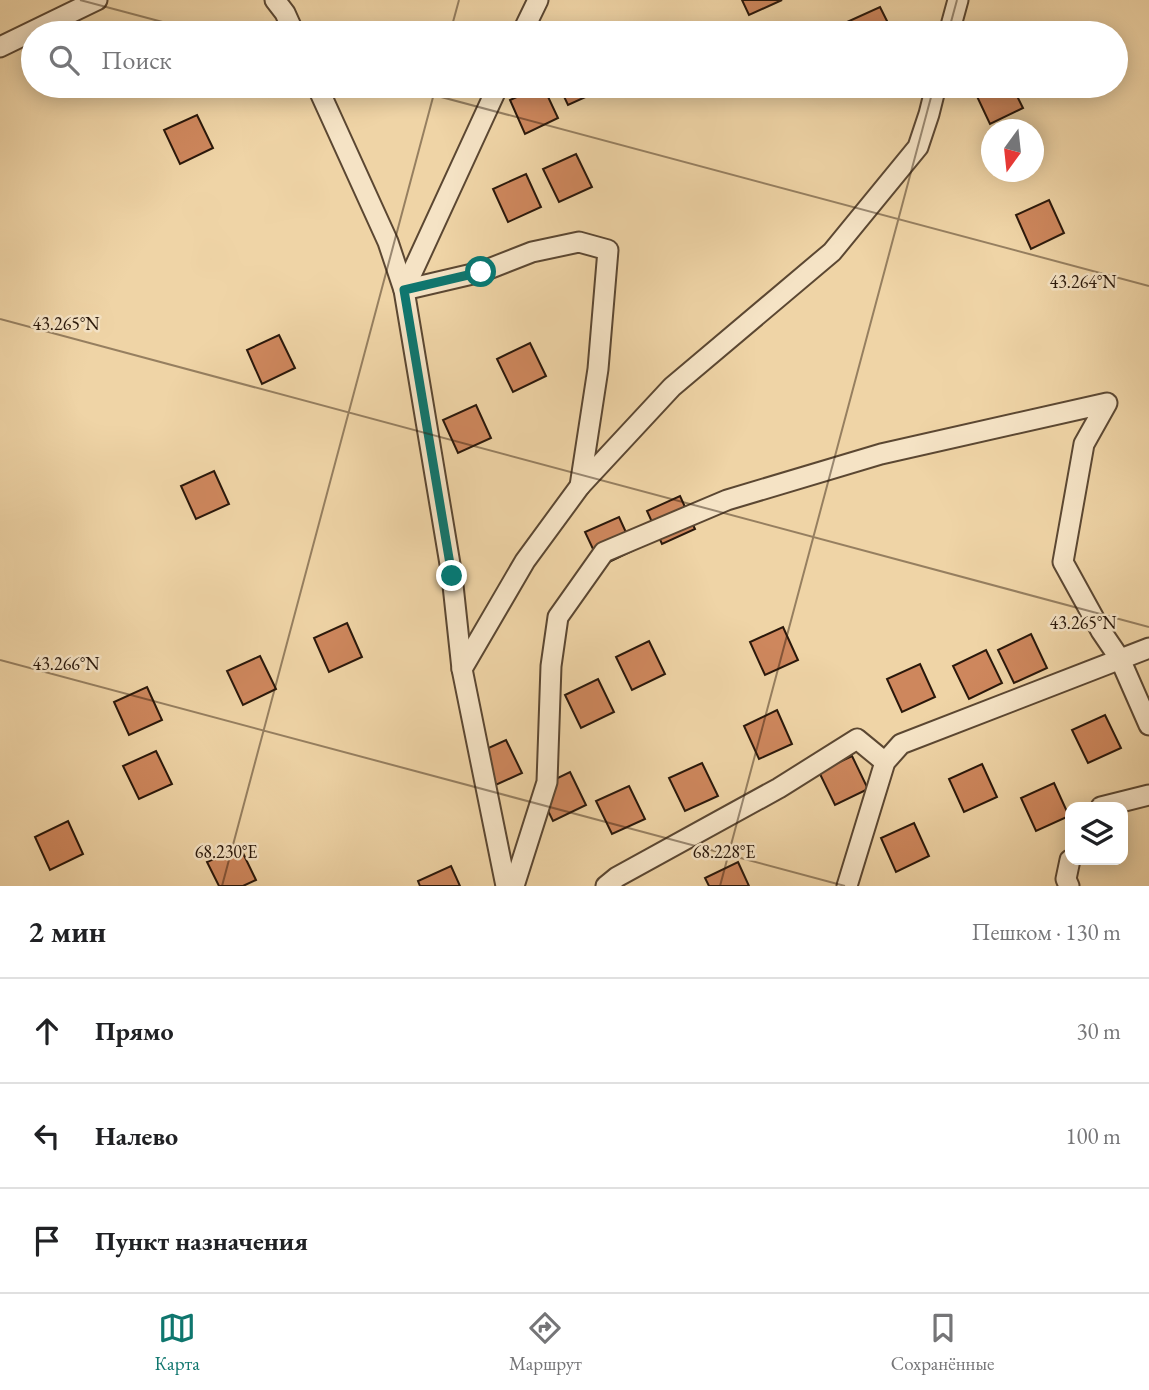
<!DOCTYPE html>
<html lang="ru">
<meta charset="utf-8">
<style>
:root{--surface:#fff;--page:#f2f2f2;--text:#202124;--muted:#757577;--line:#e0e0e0;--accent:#0f766e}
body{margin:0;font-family:"EB Garamond",serif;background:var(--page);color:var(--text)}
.controls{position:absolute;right:21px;bottom:21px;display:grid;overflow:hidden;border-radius:14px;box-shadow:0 4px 18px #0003}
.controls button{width:63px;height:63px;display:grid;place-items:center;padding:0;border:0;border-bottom:2px solid var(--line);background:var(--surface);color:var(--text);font:35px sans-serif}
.compass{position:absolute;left:981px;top:119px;width:63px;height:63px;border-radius:50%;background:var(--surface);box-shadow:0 4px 18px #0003;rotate:195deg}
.stop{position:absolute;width:21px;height:21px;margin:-16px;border:5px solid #0f766e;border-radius:50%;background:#fff}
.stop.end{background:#0f766e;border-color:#fff;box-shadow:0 2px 7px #0008}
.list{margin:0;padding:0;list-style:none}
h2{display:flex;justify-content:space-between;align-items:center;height:91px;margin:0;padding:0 28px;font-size:30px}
h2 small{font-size:23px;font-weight:400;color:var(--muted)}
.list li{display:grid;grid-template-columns:46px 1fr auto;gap:21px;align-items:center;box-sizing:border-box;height:105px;padding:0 28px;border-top:2px solid var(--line)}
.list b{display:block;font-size:26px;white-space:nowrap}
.list em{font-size:23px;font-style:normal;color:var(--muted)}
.icon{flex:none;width:38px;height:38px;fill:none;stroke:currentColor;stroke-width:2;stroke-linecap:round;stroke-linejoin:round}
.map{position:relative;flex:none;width:1149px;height:886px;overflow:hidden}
.search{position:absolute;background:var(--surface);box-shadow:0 4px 18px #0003;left:21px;right:21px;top:21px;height:77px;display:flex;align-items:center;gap:18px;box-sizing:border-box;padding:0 24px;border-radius:38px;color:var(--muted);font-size:26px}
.sheet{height:406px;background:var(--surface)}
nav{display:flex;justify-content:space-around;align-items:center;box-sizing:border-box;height:98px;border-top:2px solid var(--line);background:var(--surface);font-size:19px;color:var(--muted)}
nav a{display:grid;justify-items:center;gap:4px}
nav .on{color:var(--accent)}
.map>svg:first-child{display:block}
.building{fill:#ce875d;stroke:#2a180b;stroke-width:2}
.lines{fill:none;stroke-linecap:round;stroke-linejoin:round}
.minor-casing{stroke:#5b4732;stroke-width:23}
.minor{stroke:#f5e3c5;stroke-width:19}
.route{stroke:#0f766e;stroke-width:9}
.ticks{fill:none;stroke:#2a180b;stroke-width:2;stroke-opacity:0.45}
.ticks-label{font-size:18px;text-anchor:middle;fill:#2a180b;stroke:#f5e3c5;stroke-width:5;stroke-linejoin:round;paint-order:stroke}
</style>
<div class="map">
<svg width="1149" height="886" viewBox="0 0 1149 886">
<rect width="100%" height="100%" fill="#efd4a6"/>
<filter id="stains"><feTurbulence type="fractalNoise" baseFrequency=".00286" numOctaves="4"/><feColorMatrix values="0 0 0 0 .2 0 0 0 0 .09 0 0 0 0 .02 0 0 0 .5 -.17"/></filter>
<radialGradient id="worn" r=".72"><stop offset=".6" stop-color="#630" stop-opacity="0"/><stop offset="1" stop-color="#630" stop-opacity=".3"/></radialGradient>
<g class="building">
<path d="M742,0H782L749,15Z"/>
<path d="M880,7L893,33H853L847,22Z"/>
<path d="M541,86H543L558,118L525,134L510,100Z"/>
<path d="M559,86H599L601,90L568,105Z"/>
<path d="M985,86H1012L1023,108L990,124L974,90Z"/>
<path d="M197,115L213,148L180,164L164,130Z"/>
<path d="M576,154L592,187L559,202L543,169Z"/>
<path d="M526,174L541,207L508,222L493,189Z"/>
<path d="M1049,200L1064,233L1031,249L1016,215Z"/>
<path d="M279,335L295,368L262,384L247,350Z"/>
<path d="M530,343L546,376L513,392L497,359Z"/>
<path d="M476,405L491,438L458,453L443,420Z"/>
<path d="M214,471L229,504L196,519L181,486Z"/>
<path d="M680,496L695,529L662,544L647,511Z"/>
<path d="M619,517L634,550L601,566L585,532Z"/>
<path d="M347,623L362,657L329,672L314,638Z"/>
<path d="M783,627L798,660L765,675L750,642Z"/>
<path d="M1031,634L1047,668L1014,683L998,650Z"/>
<path d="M649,641L665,674L632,690L616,657Z"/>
<path d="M986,650L1002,683L969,699L953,666Z"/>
<path d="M260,656L276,689L243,705L227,671Z"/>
<path d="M920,664L935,697L902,712L887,679Z"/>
<path d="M598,679L614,712L581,728L565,695Z"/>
<path d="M147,687L162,720L129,735L114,702Z"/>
<path d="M777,710L792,744L759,759L744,726Z"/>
<path d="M1105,715L1121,748L1088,763L1072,730Z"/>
<path d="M506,740L522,773L489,788L473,755Z"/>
<path d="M156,751L172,784L139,799L123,766Z"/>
<path d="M852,756L868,789L835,805L819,772Z"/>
<path d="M702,763L718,796L685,811L669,778Z"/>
<path d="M982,764L997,797L964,812L949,779Z"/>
<path d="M570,772L586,805L553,821L537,788Z"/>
<path d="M1054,783L1069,816L1036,831L1021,798Z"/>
<path d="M629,786L645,819L612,834L596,801Z"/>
<path d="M68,821L83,854L50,870L35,837Z"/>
<path d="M914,823L929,856L896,872L881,838Z"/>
<path d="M240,847L256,880L243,886H219L207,862Z"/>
<path d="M738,862L749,886H709L705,878Z"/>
<path d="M451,866L460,886H420L418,881Z"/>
</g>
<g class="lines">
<defs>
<g id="minor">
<path d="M275,0L285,13L294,33"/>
<path d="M522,33L538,0"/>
<path d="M949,33L958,0"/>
<path d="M0,47L97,0"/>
<path d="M317,86L388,242L404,290L481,272L532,252L579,242L608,250L598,369L580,486L525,561L462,669"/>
<path d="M498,86L404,290L452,576L462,669L506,886"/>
<path d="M580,486L672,387L832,252L918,147L929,114L936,86"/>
<path d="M1101,807L1149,795"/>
<path d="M514,886L547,782L551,666L558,617L604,552L727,500L881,454L1107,403L1084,444L1063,562L1101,631L1120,659L1149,725"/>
<path d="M606,886L617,877L779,788L857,739L885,762"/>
<path d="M847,886L885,762L901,744L1149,648"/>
<path d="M1069,886L1066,879L1070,860"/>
</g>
</defs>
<use href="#minor" class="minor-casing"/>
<use href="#minor" class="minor"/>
</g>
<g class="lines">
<path class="route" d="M452,576L404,290L481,272"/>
</g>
<path class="ticks" d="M80,0L204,33M450,33L459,0M948,33L957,0M400,86L1149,286M0,319L1149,627M0,660L845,886M222,886L436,86M720,886L934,86"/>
<g class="ticks-label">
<text x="1083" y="288">43.264°N</text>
<text x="66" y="330">43.265°N</text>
<text x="1083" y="629">43.265°N</text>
<text x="66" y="670">43.266°N</text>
<text x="226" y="858">68.230°E</text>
<text x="724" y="858">68.228°E</text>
</g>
<rect width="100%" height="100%" filter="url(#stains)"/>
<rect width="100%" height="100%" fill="url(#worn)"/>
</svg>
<div class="controls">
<button><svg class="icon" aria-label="layers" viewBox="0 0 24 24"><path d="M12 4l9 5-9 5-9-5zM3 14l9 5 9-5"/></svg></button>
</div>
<svg class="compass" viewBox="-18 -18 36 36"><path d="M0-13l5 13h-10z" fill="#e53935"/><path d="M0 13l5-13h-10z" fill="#757577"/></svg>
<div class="stop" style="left:481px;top:272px"></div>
<div class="stop end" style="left:452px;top:576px"></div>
<div class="search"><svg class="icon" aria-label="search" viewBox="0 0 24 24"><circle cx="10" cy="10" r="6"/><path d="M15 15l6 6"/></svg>Поиск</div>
</div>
<section class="sheet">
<h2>2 мин<small>Пешком · 130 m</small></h2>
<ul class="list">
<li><svg class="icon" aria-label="ahead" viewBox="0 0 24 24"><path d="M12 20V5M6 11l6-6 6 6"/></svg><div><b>Прямо</b></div><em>30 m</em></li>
<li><svg class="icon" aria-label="left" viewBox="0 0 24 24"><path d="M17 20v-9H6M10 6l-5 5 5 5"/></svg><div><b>Налево</b></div><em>100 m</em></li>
<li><svg class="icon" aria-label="arrive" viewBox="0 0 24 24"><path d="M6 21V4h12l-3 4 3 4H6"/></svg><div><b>Пункт назначения</b></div></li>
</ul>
</section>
<nav>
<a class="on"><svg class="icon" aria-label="map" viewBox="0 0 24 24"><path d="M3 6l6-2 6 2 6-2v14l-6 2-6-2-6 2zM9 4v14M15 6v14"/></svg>Карта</a>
<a><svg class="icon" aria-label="directions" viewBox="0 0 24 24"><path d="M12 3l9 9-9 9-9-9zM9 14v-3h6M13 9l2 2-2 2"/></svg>Маршрут</a>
<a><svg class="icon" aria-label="saved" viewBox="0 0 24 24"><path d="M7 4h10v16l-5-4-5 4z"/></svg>Сохранённые</a>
</nav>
